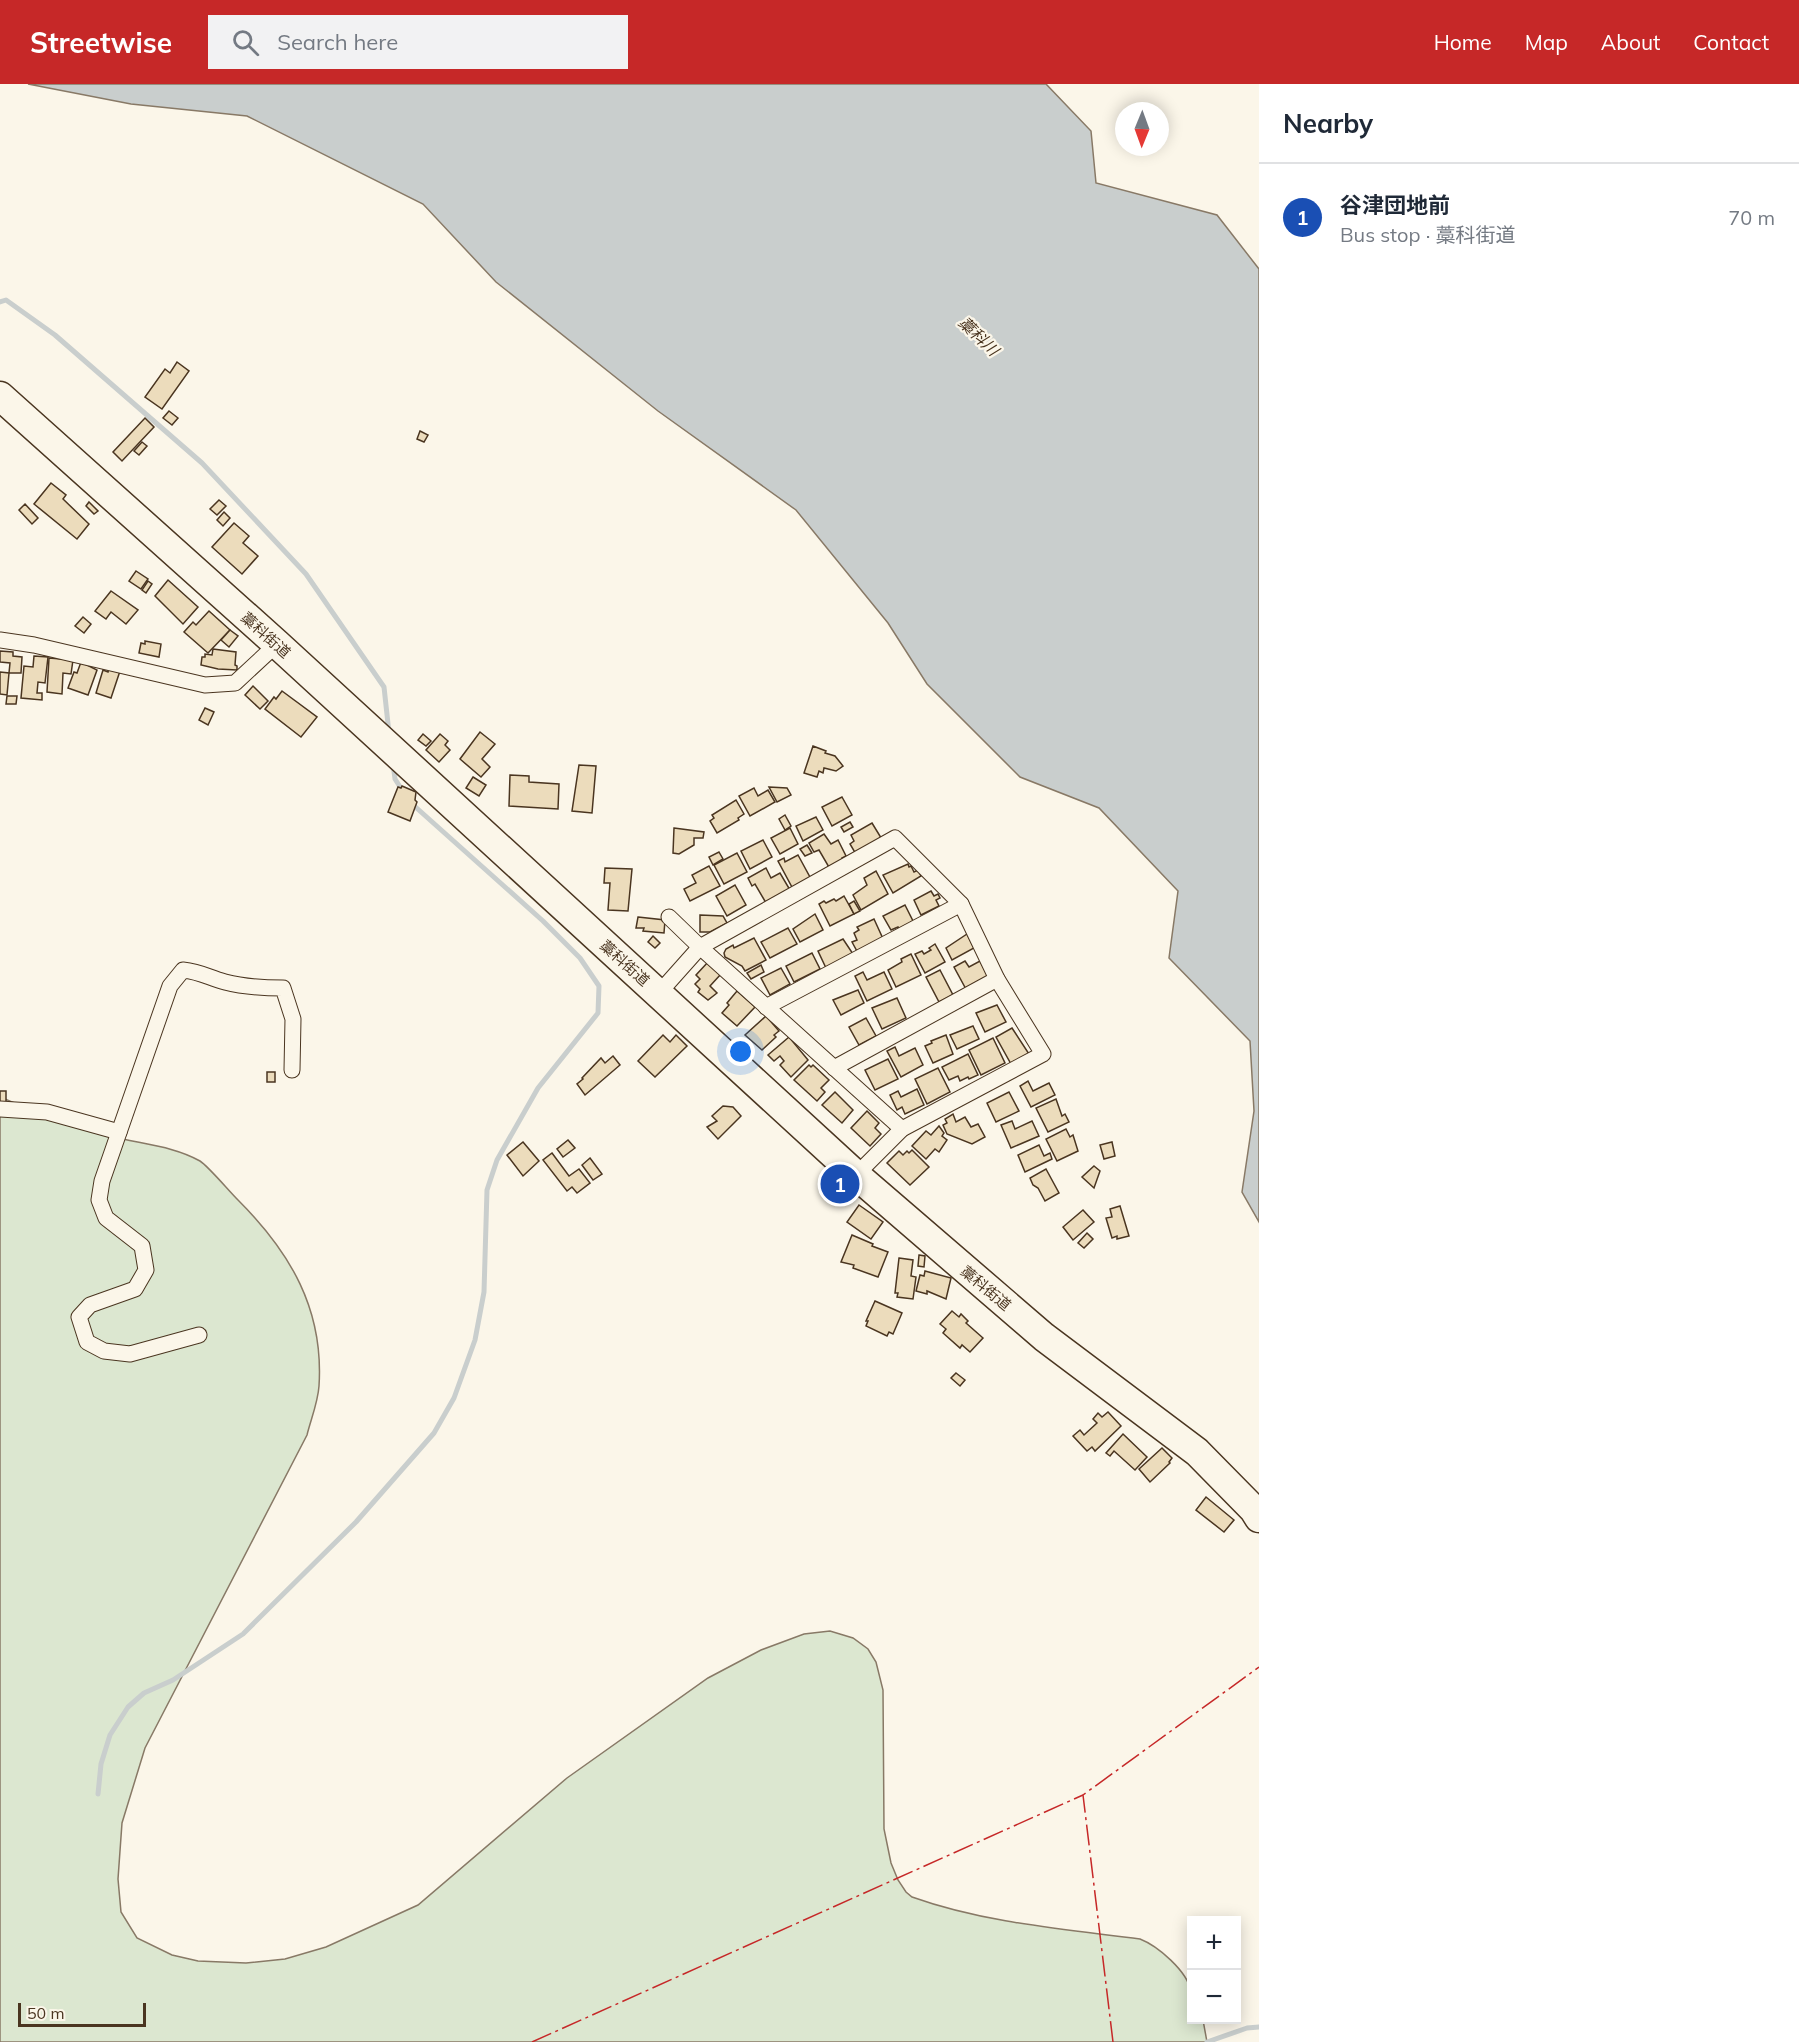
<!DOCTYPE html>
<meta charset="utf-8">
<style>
:root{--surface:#fff;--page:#f2f2f3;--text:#1f2937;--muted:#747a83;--line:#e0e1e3;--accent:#c62828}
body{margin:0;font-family:Mulish,"Noto Sans JP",sans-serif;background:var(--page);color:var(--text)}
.controls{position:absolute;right:18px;bottom:18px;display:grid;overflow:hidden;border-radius:0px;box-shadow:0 3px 15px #0003}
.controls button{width:54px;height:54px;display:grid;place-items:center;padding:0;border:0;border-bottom:2px solid var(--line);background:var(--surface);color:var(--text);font:30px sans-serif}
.compass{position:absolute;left:1115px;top:18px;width:54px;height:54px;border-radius:50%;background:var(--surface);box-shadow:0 3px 15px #0003;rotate:181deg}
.scale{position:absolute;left:18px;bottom:15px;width:128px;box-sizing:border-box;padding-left:6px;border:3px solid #4a3520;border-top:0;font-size:16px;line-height:21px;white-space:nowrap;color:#4a3520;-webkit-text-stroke:4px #fbf6e9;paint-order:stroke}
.you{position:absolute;left:741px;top:968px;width:21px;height:21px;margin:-15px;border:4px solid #fff;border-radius:50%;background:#1a73e8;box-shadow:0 0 0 9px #1a73e833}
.badge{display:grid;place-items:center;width:39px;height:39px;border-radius:50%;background:var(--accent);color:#fff;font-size:20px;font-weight:700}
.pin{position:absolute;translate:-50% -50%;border:3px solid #fff;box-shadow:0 2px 6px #0006}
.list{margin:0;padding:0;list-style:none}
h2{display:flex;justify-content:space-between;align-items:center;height:78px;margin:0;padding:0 24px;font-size:26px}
h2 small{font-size:20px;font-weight:400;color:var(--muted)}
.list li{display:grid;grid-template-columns:39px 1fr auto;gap:18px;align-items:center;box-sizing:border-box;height:108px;padding:0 24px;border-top:2px solid var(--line)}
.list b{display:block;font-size:22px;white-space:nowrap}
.list p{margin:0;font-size:20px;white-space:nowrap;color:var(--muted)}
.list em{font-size:20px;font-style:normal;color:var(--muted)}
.icon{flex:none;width:33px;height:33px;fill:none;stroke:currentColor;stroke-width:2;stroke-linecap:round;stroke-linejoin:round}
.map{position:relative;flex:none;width:1259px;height:1958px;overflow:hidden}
header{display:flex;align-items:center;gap:36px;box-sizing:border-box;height:84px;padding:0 30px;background:var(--accent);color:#fff}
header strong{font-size:28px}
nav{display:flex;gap:33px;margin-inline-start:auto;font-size:21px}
.search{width:420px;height:54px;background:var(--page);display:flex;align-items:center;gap:15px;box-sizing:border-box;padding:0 21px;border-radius:0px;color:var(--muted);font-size:22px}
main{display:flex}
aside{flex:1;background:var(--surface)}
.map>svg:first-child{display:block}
.green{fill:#dce7d0;stroke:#887966;stroke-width:1.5}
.water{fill:#c9cecd;stroke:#887966;stroke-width:1.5}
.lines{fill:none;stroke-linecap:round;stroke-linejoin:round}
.stream{stroke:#c9cecd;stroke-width:5}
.building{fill:#ecdcbc;stroke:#4a3520;stroke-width:1.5}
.street-casing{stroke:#4a3520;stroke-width:17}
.highway-casing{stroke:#4a3520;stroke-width:31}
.street{stroke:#fbf6e9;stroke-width:15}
.highway{stroke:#fbf6e9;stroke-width:28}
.power{stroke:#c62828;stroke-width:1.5;stroke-dasharray:21 4.5 3 4.5;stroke-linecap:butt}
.labels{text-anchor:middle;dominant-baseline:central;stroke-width:4.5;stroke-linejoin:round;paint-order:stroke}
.street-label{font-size:15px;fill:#4a3520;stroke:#fbf6e9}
.water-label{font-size:16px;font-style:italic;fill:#4a3520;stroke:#fbf6e9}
</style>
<header>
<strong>Streetwise</strong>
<div class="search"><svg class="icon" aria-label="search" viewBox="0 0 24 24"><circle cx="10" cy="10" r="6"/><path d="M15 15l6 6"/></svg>Search here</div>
<nav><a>Home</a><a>Map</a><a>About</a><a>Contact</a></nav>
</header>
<main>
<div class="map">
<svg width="1259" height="1958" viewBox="0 0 1259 1958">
<rect width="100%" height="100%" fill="#fbf6e9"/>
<path class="green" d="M0,1013C34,1028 71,1041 107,1051C137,1060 172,1061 200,1077C208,1082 229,1107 238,1116C290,1168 324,1225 319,1302C318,1318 311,1335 307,1351L145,1664L122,1739L118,1795L121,1828L137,1854L172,1871L198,1877L246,1879L285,1875L326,1863L418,1821L567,1694L708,1594L761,1566L804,1550L830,1547L853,1554L868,1565L876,1578L883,1606L884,1745L891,1779L898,1796L906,1808L912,1813C985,1839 1063,1845 1140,1855C1158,1862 1187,1887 1191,1907C1194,1915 1191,1927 1192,1936H1203L1207,1958H0Z"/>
<path class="water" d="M28,0H1046L1091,47L1096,99L1217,131L1259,185V1138L1242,1108L1254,1027L1250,957L1169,874L1178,807L1099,724L1020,693L927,600L888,539L796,426L658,327L496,198L423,120L247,32L131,20Z"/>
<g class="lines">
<g class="stream">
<path d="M0,218L6,216L55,251L202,379L306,490L384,603L389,649"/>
<path d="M393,680L395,695L404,709"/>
<path d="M98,1710L101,1680L110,1651L128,1623L144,1609L173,1596L243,1550L356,1438L434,1349L454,1314L475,1256L484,1208L487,1106L497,1076L538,1004L598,929L599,902L580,874L543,837L411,719"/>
<path d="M1207,1958L1247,1944L1259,1943"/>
</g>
</g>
<g class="building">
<path d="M177,278L189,287L162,325L145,313L165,285L170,289Z"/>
<path d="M169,327L178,334L172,341L163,334Z"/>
<path d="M145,334L154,343L122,377L113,368Z"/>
<path d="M420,347L428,351L424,358L417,355Z"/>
<path d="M142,358L147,362L139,371L134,367Z"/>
<path d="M51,399L66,411L63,415L89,440L77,455L34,420Z"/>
<path d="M219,416L226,422L217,431L210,425Z"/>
<path d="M89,418L98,427L94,430L86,422Z"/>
<path d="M25,420L38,434L32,440L19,426Z"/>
<path d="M224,428L230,434L223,442L217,436Z"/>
<path d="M234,439L249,452L243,459L258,472L242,490L212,463Z"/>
<path d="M136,487L148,495L141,505L129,497Z"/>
<path d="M168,496L198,523L183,540L155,512Z"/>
<path d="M148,497L152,500L146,509L142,506Z"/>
<path d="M111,507L138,526L126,540L111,528L106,535L95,527Z"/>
<path d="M209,527L230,546L208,569L184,548L193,538L196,541Z"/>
<path d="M83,533L91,540L84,549L75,542Z"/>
<path d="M230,546L238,552L229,563L221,556Z"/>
<path d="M145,557L161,560L159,573L139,569L141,559L145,560Z"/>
<path d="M213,565L236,568L235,581L237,582V586L218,585L201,581L202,573H205V570L212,571Z"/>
<path d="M0,567L13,568V572L22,573L21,589H9L10,579L0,578Z"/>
<path d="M34,572L48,573L45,599L38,598L37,609H42V616L21,614L24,582L33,583Z"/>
<path d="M49,574L73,576L71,590L63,589L62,610L47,608Z"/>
<path d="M81,578L97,586L88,611L68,604L74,588L77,589Z"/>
<path d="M110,581L121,584L111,614L96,609L103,586L108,588Z"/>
<path d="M0,588L9,589L7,611L0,610Z"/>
<path d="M253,602L268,617L260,625L245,611Z"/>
<path d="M282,607L317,633L301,653L265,625L274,613L276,615Z"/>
<path d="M7,612H17L16,620H6Z"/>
<path d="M205,624L214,628L208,641L199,636Z"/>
<path d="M480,648L495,660L482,675L490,683L481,693L460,675Z"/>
<path d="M423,650L431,657L426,662L418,656Z"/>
<path d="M440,650L448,657L445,661L450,666L439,678L426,666Z"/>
<path d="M813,662L826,667L825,669L835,672L843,682L836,687L824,684L823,689L819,687L817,693L804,689Z"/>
<path d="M579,681L596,682L592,729L572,727Z"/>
<path d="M510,691L529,692V698L559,700L558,725L509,722Z"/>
<path d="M473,693L486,701L479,712L466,704Z"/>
<path d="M402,702L416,708L415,716L417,718L410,737L388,728L398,703L401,704Z"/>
<path d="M769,703L787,704L791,711L777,718Z"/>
<path d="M754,704L758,712L768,706L775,718L750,732L739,712Z"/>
<path d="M842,713L852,731L832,742L822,723Z"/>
<path d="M736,716L744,730L738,734L739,736L717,749L710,737L714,734L712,731Z"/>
<path d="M785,731L791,742L785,746L779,735Z"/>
<path d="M816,733L823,746L803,757L796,742Z"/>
<path d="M850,738L853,743L844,748L841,743Z"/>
<path d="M872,739L883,757L857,772L850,760L854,757L851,751Z"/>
<path d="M674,744L704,748L703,754H694V761L679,770L673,769Z"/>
<path d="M790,744L798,760L780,770L771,754Z"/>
<path d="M824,750L831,760L838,756L846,772L842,774L844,777L830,785L819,766L814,768L809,759Z"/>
<path d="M763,756L772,773L750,785L741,767Z"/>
<path d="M807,761L812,769L805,772L800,765Z"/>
<path d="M719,768L723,775L713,781L709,773Z"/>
<path d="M737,769L747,788L724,800L714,781Z"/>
<path d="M798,771L811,795L793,805L778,777L784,774L785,778Z"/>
<path d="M908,780L909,783L911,782L914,788L918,786L921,792L893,809L883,791Z"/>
<path d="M709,782L720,802L690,817L684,805L696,799L692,791Z"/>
<path d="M605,784L632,785L628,827L608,826L610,799H604Z"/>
<path d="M766,784L771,794L780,789L790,806L766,819L755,800L752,802L748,794Z"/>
<path d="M876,787L888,810L861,826L853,811L867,801L864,794Z"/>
<path d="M735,801L746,821L727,832L716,812Z"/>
<path d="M931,807L934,812L938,810L940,814L936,816L939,822L921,831L914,816Z"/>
<path d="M844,812L854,830L830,842L819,820L824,817L826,819L834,815L836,817Z"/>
<path d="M854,817L860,827L854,830L849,820Z"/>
<path d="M905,821L913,837L911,838L913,842L901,848L898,843L891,846L883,832Z"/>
<path d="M815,830L823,846L800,858L793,845Z"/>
<path d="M700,831L723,832L727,839L710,848H700Z"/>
<path d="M638,833L665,836L664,849L643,847L644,844H636Z"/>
<path d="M874,835L884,857L858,869L852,858L857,856L854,849L859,846L857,843Z"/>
<path d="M788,844L797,860L770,874L761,858Z"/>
<path d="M967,850L974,864L952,876L946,864Z"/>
<path d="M653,852L660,859L655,864L648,858Z"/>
<path d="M754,854L766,876L745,887L742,882L725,873L724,869L726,865L733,861L734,864Z"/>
<path d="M843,855L853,870L826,884L818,867Z"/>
<path d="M935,860L945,878L925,889L915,870L922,867L924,870L931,866L929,864Z"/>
<path d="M812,869L820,885L794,898L786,882Z"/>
<path d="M911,870L921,891L896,903L888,886L902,878L901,875Z"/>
<path d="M965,877L969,883L980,877L989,894L967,907L954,883Z"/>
<path d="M708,878L721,890L710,902L717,909L708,916L698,908L700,905L695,900L700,895L696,891Z"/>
<path d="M761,881L764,888L751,895L747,889Z"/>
<path d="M781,884L790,900L770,911L761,894Z"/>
<path d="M940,886L953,911L939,918L926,893Z"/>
<path d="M863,888L867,896L884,888L892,905L867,917L855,892Z"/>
<path d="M858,906L864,919L841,931L833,916Z"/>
<path d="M737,907L755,923L737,942L722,929L729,921L727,919Z"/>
<path d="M897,914L906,934L882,945L872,924Z"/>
<path d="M997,921L1006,938L985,948L976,929Z"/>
<path d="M766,932L779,947L774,951L776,953L762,966L745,951Z"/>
<path d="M866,934L876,952L859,961L849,943Z"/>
<path d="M973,942L979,955L957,965L950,951Z"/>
<path d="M1012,944L1029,970L1011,980L996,953Z"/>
<path d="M663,951L670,958L676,951L687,962L655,993L638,977Z"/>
<path d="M946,951L953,970L933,979L925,962L932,959L931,957Z"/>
<path d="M789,953L808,976L791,993L780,981L784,977L780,972L774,977L768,971Z"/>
<path d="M993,954L1005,979L981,991L969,966Z"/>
<path d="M895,963L899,972L915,964L923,981L901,993L887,967Z"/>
<path d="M968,970L978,991L969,995L968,993L960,997L958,992L949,996L942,983Z"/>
<path d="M613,972L620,981L585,1011L577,1000L583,995L582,994L601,974L605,979Z"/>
<path d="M888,975L898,995L875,1006L865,986Z"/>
<path d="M809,981L811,983L813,981L829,996L821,1004L825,1008L817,1017L794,996Z"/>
<path d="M938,984L950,1008L927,1020L915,995Z"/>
<rect x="267" y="988" width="8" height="10"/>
<path d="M1028,997L1033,1007L1049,999L1055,1011L1031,1023L1020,1002Z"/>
<path d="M917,1005L924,1021L905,1030L902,1023L897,1026L890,1011L898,1007L901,1013Z"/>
<rect x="0" y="1007" width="6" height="13"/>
<path d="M835,1008L853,1026L842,1039L822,1021Z"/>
<path d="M1009,1008L1019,1027L996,1038L987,1019Z"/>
<path d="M1056,1015L1062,1032L1065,1030L1069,1038L1048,1048L1036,1024Z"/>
<path d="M723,1022L733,1023L741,1032L718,1055L707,1043L717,1037L712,1032Z"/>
<path d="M867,1027L879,1039L875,1044L881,1050L870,1062L851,1044Z"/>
<path d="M953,1030L956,1038L965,1033L971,1043L978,1040L985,1053L972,1060L947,1050L943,1041L947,1039L945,1035Z"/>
<path d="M1012,1037L1015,1045L1032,1037L1039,1052L1011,1064L1001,1041Z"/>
<path d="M939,1042L944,1049L942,1052L947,1056L939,1068L935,1065L926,1075L912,1062L926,1047L931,1051Z"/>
<path d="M1066,1045L1070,1053L1073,1051L1078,1067L1057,1077L1046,1055Z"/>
<path d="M568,1056L575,1064L563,1073L557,1065Z"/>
<path d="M523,1058L539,1077L523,1092L507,1071Z"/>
<path d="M1112,1058L1115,1072L1104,1075L1100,1061Z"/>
<path d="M1039,1061L1044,1072L1050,1069L1052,1075L1025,1088L1018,1071Z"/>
<path d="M912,1066L929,1083L910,1101L887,1079L899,1067L903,1071L907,1067L909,1069Z"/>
<path d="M552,1069L569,1092L579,1085L590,1099L577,1109L572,1103L567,1107L543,1076Z"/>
<path d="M590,1074L602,1090L593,1096L582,1081Z"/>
<path d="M1094,1082L1100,1087L1094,1104L1082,1093Z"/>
<path d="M1046,1085L1059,1109L1045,1117L1038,1104L1033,1101L1030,1094Z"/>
<path d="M859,1121L883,1138L871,1155L847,1138Z"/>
<path d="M1120,1122L1129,1152L1117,1155V1152L1112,1154L1106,1134L1112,1133L1110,1125Z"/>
<path d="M1083,1126L1094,1138L1073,1156L1063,1143Z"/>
<path d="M1087,1149L1093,1155L1084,1164L1078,1159Z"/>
<path d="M852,1151L873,1160L872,1162L888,1168L878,1193L853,1184L854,1181L841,1178Z"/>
<path d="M919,1171L925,1172L924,1183L918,1182Z"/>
<path d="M899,1174L913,1176L911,1192L916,1193L913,1215L897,1213L898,1209H895Z"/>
<path d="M925,1187L951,1194L946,1215L927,1207V1210L916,1207L920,1191L924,1192Z"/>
<path d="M875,1217L902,1229L893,1250L889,1248L887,1252L866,1242L868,1237H866Z"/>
<path d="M952,1227L959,1233L961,1230L968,1237L966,1239L983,1254L970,1268L962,1261L960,1264L943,1249L946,1245L940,1240Z"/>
<path d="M956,1289L965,1296L960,1302L951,1294Z"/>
<path d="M1108,1328L1121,1342L1095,1367L1092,1363L1087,1367L1073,1352L1080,1346L1084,1351L1097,1339L1093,1335L1098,1329L1102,1333Z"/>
<path d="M1123,1350L1147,1373L1135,1386L1114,1367L1110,1372L1106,1369Z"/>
<path d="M1162,1364L1172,1374L1169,1378L1170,1379L1150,1398L1139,1385Z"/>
<path d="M1206,1413L1234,1436L1224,1448L1196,1426Z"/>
</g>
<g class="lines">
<defs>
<g id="street">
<path d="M0,556L34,561L205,601L235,599L277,560"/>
<path d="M669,833L700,863L902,1045"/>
<path d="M659,909L700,863L895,754L961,820L997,895L1043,970L902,1045L856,1091"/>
<path d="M766,923L961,820"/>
<path d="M834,984L997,895"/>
<path d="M0,1025L47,1028L119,1048"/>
<path d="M199,1251L130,1270L104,1267L87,1258L79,1233L90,1221L135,1205L146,1186L142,1162L106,1134L99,1116L102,1097L170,902L183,886C202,888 209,894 225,898C244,903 263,904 283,904L293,935L292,986"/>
</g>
<path id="highway" d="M0,312L277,560L856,1091L1044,1253L1197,1368L1254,1426L1259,1434"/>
</defs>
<use href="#street" class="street-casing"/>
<use href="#highway" class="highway-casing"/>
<use href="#street" class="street"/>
<use href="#highway" class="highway"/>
<g class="power">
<path d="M532,1958L1083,1711"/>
<path d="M1113,1958L1083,1711L1259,1583"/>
</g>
</g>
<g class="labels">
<g class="street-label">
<text transform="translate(266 551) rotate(42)">藁科街道</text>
<text transform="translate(625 879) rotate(42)">藁科街道</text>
<text transform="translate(986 1204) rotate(40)">藁科街道</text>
</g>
<g class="water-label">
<text transform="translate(979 252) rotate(44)">藁科川</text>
</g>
</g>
</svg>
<div class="controls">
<button>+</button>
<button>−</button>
</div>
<svg class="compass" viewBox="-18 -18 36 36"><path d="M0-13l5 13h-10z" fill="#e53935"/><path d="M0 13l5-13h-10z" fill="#747a83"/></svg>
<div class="scale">50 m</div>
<div class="you"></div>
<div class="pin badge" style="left:840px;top:1100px;background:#1a4fb4">1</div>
</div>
<aside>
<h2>Nearby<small></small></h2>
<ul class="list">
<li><span class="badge" style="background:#1a4fb4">1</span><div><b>谷津団地前</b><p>Bus stop · 藁科街道</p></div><em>70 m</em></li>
</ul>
</aside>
</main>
